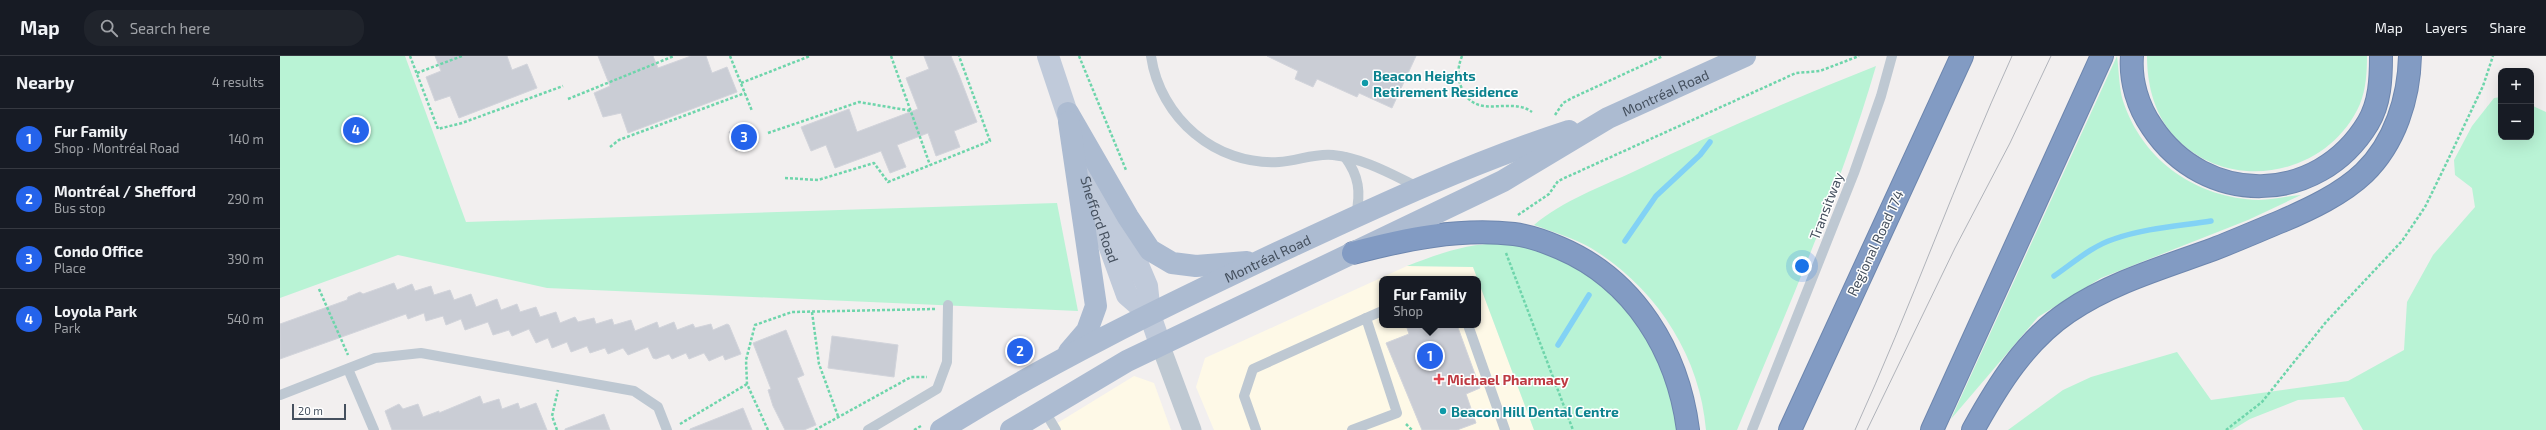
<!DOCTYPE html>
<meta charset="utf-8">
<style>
:root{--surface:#171b24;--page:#20242c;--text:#f1f3f6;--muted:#9ea1a6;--line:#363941;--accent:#2563eb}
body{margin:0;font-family:"Exo 2",sans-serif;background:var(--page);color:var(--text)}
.controls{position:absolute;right:12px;top:12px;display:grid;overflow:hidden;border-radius:8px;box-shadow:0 4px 16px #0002}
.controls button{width:36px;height:36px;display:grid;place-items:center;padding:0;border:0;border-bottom:1px solid var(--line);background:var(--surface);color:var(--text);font:20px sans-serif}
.scale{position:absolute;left:12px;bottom:10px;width:54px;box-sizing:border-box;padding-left:4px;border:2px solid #45505e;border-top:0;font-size:11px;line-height:14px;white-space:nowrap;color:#45505e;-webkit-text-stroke:3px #fff;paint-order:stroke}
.you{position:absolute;left:1522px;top:210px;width:14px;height:14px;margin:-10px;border:3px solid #fff;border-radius:50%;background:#1a73e8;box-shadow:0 0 0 6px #1a73e833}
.badge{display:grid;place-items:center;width:26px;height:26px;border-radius:50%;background:var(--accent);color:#fff;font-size:13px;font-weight:700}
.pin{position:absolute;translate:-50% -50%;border:2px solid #fff;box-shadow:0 1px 4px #0006}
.popup{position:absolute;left:1099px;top:220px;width:102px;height:52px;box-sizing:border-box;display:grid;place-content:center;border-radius:8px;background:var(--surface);filter:drop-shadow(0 1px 3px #0005);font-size:13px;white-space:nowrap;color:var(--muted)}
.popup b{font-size:15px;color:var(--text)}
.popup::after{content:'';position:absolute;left:50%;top:100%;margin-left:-8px;border:8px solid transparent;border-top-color:var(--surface)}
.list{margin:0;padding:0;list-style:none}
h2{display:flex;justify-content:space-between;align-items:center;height:52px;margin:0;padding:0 16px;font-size:17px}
h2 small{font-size:13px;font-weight:400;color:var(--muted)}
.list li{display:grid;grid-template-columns:26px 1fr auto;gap:12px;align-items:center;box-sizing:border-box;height:60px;padding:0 16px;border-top:1px solid var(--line)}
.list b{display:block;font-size:15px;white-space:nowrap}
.list p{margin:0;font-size:13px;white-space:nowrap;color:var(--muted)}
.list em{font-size:13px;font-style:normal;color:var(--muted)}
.icon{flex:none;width:22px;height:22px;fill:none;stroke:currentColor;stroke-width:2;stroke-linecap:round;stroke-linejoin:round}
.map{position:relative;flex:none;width:2266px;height:374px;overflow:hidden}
header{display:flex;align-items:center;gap:24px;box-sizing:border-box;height:56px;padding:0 20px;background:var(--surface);border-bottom:1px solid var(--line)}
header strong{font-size:19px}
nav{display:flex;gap:22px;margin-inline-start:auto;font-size:14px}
.search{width:280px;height:36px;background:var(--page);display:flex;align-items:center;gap:10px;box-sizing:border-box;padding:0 14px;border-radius:16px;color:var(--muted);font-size:15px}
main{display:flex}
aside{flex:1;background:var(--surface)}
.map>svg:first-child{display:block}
.commercial{fill:#fef9e7}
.green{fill:#b9f3d5}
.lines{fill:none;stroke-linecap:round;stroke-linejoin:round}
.stream{stroke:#82d2f5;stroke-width:5.5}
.building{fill:#cacdd5;stroke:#d2d4db}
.highway-casing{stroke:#6d86ae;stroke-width:24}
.path{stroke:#6ed5ab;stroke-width:2.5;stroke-dasharray:3 2;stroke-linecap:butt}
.lane{stroke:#bec8d2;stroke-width:10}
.street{stroke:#bec8d2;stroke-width:19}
.secondary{stroke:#c0cada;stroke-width:22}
.primary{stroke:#acbbd1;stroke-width:22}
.highway{stroke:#829bc3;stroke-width:22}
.tram{stroke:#b0b3ba;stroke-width:1}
.culture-dot{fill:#0f9aa8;stroke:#fff;stroke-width:1.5}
.health-dot{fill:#e0444e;stroke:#fff;stroke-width:1.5}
.labels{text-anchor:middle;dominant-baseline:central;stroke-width:3;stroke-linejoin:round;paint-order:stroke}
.culture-label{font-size:14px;font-weight:bold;fill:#0d838f;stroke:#fff;text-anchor:start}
.street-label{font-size:14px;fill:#45505e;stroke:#fff}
.health-label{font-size:14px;font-weight:bold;fill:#be3a42;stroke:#fff;text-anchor:start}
</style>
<header>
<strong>Map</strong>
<div class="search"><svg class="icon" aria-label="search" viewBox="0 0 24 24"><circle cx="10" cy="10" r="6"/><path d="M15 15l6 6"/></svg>Search here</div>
<nav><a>Map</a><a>Layers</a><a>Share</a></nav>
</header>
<main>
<aside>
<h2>Nearby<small>4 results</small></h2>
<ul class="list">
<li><span class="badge">1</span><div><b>Fur Family</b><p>Shop · Montréal Road</p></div><em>140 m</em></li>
<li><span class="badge">2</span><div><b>Montréal / Shefford</b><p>Bus stop</p></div><em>290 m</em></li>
<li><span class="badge">3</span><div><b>Condo Office</b><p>Place</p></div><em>390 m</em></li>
<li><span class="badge">4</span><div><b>Loyola Park</b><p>Park</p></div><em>540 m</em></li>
</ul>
</aside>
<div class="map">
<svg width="2266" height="374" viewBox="0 0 2266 374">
<rect width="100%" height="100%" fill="#f2efef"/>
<g class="commercial">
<path d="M1127,210L1193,211L1198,223H1102V269H1198V224L1254,374H934L916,331L925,302Z"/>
<path d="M854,320L874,327L891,374H766Z"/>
</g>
<g class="green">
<path d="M0,0H125L186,166L777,147L798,255L267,232L118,199L0,242Z"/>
<path d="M1837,0C1839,15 1839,32 1843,45C1863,105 1916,142 1979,144C1992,144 2007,140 2021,139L1968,164L1821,222L1758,261L1671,363Z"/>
<path d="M1867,0H2087C2087,16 2086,33 2080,48C2049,119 1952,139 1897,83C1875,61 1867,30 1867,0Z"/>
<path d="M1596,10C1560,134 1507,254 1457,374H1426C1420,299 1375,231 1311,192C1294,182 1273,176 1254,169C1282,145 1321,131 1355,115C1434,77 1515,42 1596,10Z"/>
<path d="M2221,41V81H2251V49L2266,56V374H2083L2064,341L2018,344L1970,363L1952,374H1728L1783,334L1811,321L1897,296L1931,344L2068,325L2124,294L2127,246L2153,199L2195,151L2192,132L2175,119L2174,104L2192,70L2214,42Z"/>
<path d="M1224,187L1252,192L1284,203L1330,234L1378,296L1401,374H1254L1193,211L1127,210C1164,196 1185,188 1224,187Z"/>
</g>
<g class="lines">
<g class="stream">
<path d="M1345,185L1376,140L1420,99L1430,86"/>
<path d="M1774,220C1793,207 1812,190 1834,183C1865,172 1899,170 1931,165"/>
<path d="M1278,289L1309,239"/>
</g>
</g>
<g class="building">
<path d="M155,0H227L232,14L247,8L257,32L179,62L170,40L155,45L146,21L161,15Z"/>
<path d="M318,0H373L378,12L411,0H426L432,17L447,11L457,36L348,77L341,57L323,61L314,37L330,30Z"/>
<path d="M644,0H671L679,19L697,66L674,75L680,91L656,100L648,77L617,89L626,111L610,117L601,95L555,112L546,89L531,95L521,71L569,53L577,76L638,53L626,22L649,13Z"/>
<path d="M987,0H1136L1112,52L1079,37L1077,41L1037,23L1033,31L1015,23L1018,15Z"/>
<path d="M471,68L478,87L456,95L449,76Z"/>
<path d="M114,227L117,234L132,228L135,235L151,230L154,239L170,234L174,244L191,238L196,251L217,243L221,254L237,248L240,256L256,251L260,261L276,256L280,267L295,261L298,266L314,262L316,268L332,263L334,269L351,264L355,275L377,266L379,272L394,266L397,274L413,268L415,272L431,268L433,274L447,268L449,269L461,298L445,304L443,299L429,305L424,297L409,303L406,297L392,303L389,298L376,303L373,302L368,291L348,299L343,292L328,298L325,292L310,297L307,290L291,296L287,286L272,292L268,282L256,287L249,273L232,280L229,274L213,279L208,266L185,274L181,263L166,269L163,260L146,265L144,257L128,263L126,258L0,303V268L67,244L68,241L80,236L83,238Z"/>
<path d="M1126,269H1177L1200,332L1186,338L1196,367L1177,374H1142L1106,287L1129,278Z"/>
<path d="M506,274L524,319L517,322L536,369L524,374H505L493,350L488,334L491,333L473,287Z"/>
<path d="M552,280L618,289L614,321L548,312Z"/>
<path d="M200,340L203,348L219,343L222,353L238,347L240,353L256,347L267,374H112L105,355L119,348L123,353L138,348L143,361L159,355V357Z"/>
<path d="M463,352L472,374H410V373Z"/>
<path d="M324,358L330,374H285V373Z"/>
</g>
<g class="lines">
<defs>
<g id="highway">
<path d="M1852,0C1850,25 1858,51 1872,71C1925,151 2038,150 2088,67C2100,47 2101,23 2101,0"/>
<path d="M1073,197C1126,183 1178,172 1234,178C1250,180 1266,186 1280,192C1355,224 1398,296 1408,374"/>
<path d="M1510,374L1682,0"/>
<path d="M1652,374L1822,0"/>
<path d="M1693,374C1718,329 1745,285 1788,256C1832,226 1885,211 1934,193C1957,184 1980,174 2002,165C2030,153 2062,138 2084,117C2115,87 2129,42 2130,0"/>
</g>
</defs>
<use href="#highway" class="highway-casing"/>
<g class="path">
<path d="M130,0L158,73L182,67L283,30"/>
<path d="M450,0L472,55"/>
<path d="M611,0L650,109"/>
<path d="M799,0L846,114"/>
<path d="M1182,0C1177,13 1177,23 1183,35C1198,64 1230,40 1252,56"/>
<path d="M137,17L182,0"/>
<path d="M461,27L530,0"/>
<path d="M288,43L394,0"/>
<path d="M1275,59L1283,47L1292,42L1383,0"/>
<path d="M488,77L579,46L632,55"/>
<path d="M330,91L339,84L465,37"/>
<path d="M505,122L538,124L594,107L608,126L710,85L679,0"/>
<path d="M1238,159L1269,138L1278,125L1516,17L1540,15L1579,0"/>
<path d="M1226,197L1293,374"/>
<path d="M39,233L68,299"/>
<path d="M532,256L539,308L558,360"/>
<path d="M400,368L467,328"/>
<path d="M1126,368L1132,374"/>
<path d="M277,374L272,360L278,334"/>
<path d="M488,374L467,328L466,304L475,269L512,256L655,253"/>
<path d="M535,374L631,321H647"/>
<path d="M634,374L641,370"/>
<path d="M1946,374L1982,346L2046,266L2122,185L2145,151L2166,108L2203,30L2213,0"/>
</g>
<g class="lane">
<path d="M871,0C880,62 936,110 999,106C1017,105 1035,97 1053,99C1083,102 1111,118 1138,131"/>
<path d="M1065,101C1079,120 1081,136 1076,159"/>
<path d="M1188,269L1225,374"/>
<path d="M68,313L94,374"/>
<path d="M0,339L95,302L141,297L354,335L378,351L387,374"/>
<path d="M764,354L776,374"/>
<path d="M588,374L657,333L667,306L668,249"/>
<path d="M976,374L964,340L973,313L1086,262"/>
<path d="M1072,374L1117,357L1086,262L1102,255"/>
<path d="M1472,374L1574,117L1601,40L1612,0"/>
</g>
<path class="street" d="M880,288L912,374"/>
<g class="secondary">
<path d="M768,0L793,75"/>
<path id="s1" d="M803,110L812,142L847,239L870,259"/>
<path d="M830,143L867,230L870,259L880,288"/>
</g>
<g class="primary">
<path d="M788,57L848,161L870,194L892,207L916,210L967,206"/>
<path d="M789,66L816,250L807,275L789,296"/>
<path id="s2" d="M661,374C767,307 881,252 995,198C1092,153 1187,108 1289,75"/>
<path id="s3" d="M731,374L847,305L1223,125L1328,62L1465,0"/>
</g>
<use href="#highway" class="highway"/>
<g class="tram">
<path d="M1575,374C1631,251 1676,123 1732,0"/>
<path d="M1587,374L1675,192L1730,87L1771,0"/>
</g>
</g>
<g class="culture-dot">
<circle cx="1085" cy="27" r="4"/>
<circle cx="1163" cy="355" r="4"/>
</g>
<path class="health-dot" d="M1157 317h4v4h4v4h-4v4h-4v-4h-4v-4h4z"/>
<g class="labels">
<g class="culture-label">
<text x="1093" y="19">Beacon Heights<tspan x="1093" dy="16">Retirement Residence</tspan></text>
<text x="1171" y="355">Beacon Hill Dental Centre</text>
</g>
<g class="street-label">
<text stroke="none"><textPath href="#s3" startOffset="737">Montréal Road</textPath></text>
<text transform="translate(1546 150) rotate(-69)">Transitway</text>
<text stroke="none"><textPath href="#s1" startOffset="56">Shefford Road</textPath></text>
<text transform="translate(1595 187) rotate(-65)">Regional Road 174</text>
<text stroke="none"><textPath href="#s2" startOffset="369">Montréal Road</textPath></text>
</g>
<g class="health-label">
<text x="1167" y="323">Michael Pharmacy</text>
</g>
</g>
</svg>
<div class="controls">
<button>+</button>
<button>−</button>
</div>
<div class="scale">20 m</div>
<div class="you"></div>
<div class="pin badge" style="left:1150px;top:300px">1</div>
<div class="popup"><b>Fur Family</b>Shop</div>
<div class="pin badge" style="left:740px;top:295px">2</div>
<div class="pin badge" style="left:464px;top:81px">3</div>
<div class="pin badge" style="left:76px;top:74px">4</div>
</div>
</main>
